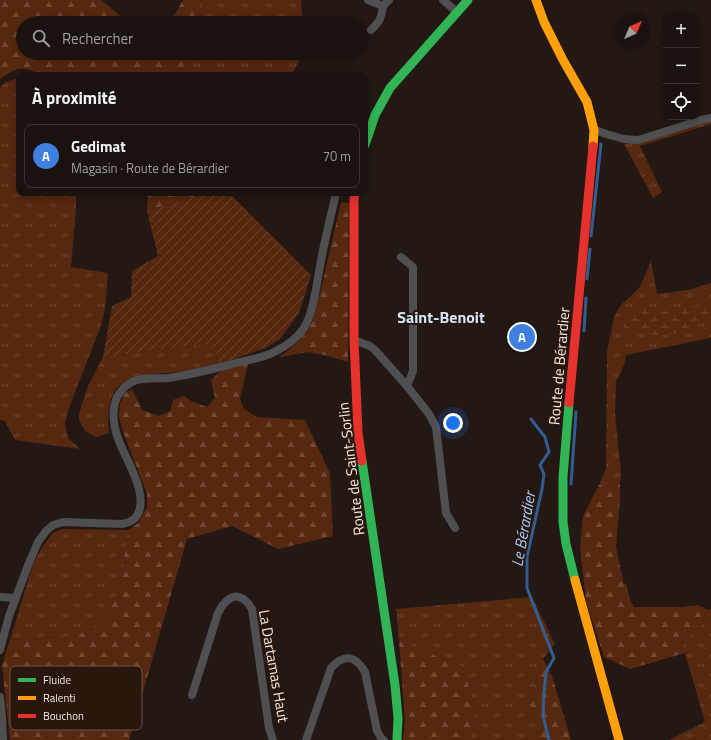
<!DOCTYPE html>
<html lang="fr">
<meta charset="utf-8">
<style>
:root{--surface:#1a120e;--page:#231b17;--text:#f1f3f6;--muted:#9f9e9e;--line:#38322e;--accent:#0b8043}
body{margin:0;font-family:"Titillium Web",sans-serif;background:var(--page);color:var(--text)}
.controls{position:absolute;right:12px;top:12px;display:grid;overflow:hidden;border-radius:8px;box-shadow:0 2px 10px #0003}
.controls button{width:36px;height:36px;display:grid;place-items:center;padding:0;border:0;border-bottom:1px solid var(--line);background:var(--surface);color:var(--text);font:20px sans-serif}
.compass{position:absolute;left:615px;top:12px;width:36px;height:36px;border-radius:50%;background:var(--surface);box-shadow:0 2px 10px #0003;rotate:44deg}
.you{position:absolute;left:453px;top:423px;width:14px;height:14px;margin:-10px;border:3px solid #fff;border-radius:50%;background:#1a73e8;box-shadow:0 0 0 6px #1a73e833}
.badge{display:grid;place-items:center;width:26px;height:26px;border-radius:50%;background:var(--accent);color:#fff;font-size:13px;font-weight:700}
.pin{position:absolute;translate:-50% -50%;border:2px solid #fff;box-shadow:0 1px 4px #0006}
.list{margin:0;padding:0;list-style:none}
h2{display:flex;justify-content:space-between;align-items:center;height:52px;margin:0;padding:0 16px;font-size:17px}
h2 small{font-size:13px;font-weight:400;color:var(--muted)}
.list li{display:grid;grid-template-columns:26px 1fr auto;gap:12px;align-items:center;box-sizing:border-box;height:64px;margin:0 8px 8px;padding:0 8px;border:1px solid var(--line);border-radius:8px}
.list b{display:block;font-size:15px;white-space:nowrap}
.list p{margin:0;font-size:13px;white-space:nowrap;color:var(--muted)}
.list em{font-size:13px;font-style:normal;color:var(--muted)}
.icon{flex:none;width:22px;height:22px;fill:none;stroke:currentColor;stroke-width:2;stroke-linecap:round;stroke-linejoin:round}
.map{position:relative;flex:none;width:711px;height:740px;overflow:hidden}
.search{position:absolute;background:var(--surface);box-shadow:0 2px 10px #0003;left:16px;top:16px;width:352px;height:44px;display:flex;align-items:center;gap:10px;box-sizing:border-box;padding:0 14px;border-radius:22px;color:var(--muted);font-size:15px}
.panel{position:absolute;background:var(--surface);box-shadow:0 2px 10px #0003;left:16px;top:72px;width:352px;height:124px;border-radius:8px}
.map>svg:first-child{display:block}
.grass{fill:url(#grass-tufts)}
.forest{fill:url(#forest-firs)}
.wetland{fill:url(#wetland-marsh)}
.garden{fill:url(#garden-furrows)}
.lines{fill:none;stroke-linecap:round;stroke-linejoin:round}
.stream{stroke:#325d91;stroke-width:3}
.street{stroke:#4f4f51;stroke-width:8}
.fast{stroke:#30b455;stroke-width:9}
.slow{stroke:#ff9f0a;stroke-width:9}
.jam{stroke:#e5322d;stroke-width:9}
.labels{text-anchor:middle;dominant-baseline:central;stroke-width:4;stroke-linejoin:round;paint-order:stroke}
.street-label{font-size:15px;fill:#f6e8e2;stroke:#29160d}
.neighbourhood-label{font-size:16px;font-weight:bold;fill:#d2e6ff;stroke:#29160d}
.water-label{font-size:16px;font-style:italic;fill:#a4ccfe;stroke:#29160d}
.key{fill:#29160d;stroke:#66554d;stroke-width:1}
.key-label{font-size:11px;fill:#f6e8e2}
</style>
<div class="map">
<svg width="711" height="740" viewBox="0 0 711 740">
<defs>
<pattern id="grass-tufts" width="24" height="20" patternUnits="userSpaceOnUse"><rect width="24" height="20" fill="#562810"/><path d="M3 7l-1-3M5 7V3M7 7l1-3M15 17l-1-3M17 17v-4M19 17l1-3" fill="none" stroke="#6f4732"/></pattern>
<pattern id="forest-firs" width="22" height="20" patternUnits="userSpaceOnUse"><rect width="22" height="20" fill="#562810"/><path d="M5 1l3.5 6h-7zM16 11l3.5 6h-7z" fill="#6f4732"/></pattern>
<pattern id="wetland-marsh" width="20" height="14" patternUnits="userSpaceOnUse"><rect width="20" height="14" fill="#562810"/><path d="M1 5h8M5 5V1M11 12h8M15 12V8" fill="none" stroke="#6f4732"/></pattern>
<pattern id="garden-furrows" width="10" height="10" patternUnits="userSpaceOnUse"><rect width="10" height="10" fill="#562810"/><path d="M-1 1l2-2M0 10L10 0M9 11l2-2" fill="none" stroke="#6f4732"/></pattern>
</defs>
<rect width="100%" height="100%" fill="#231813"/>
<g class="grass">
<path d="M203,0H301L302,15L307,23H197Z"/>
<path d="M190,53H304L291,75H181Z"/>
<path d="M15,79L19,80V193H76V207L71,267L108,273L105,310L100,328L69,408L65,423L68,438L80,449L15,440L5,421L0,420V87L6,82Z"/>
<path d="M711,121V124L640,146L662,192L653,198L624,144L638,142Z"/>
<path d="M651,261L657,294L688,290L711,283V338L626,355L624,365L616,382L615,413L621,472L620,484L599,485L606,468L607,351L614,317L621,305L640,287Z"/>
<path d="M211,344L219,364C210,366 201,369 192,371C170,374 125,370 113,394C107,406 108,420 109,433L96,437L85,431L79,420V414L88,386L103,357L164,349Z"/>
<path d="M63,529L128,530L120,588L107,617L94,627L75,636L10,640L33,564L42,547L53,533Z"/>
<path d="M532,597L555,644L543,659L530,700L538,740H471L475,706L463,667L399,641L396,609Z"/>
<path d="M711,618V740H669L705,722L685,653V641L696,629Z"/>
</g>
<g class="forest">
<path d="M0,0H101L129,23H23V53H190L181,75H41C20,65 19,67 0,79Z"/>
<path d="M183,0H203L197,23H167L175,14Z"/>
<path d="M148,193H206L147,211Z"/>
<path d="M341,202L349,203L348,362L328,356L308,352L280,357L296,344L308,330L313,320L323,281Z"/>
<path d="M248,363L240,399L244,409L257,417L305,420L330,473L333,536L278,549L232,526L187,539L129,740H10L2,665L10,640L75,636L94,627L107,616L120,588L128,530L138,523L147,507V494L122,429L119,416L120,403L125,393L132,389L142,410L159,416L170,411L173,400L184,396L191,401L207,407L215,398L211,380L223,369Z"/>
<path d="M620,484V499L616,547L624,585L626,583L630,600L634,607H684L698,605L708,610L711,609V618L696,629L686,640L685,653L630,669L604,657L586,602L580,547L583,516L599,485Z"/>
<path d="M399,641L463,667L475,706L471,740H403L405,722Z"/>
<path d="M543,659L552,676L571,740H538L530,700Z"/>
</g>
<path class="wetland" d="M711,302V320L690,327L671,335H654L623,327L633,306L655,312L682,309Z"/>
<path class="garden" d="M206,193H229L311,275L299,313L280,339L265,348L219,364L211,344L164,349L103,357L112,306L131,297L132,271L158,256L147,211Z"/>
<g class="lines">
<g class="stream">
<path d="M591,236L601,144"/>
<path d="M587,279L590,249"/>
<path d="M584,331L586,298"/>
<path d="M531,419L545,437L549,452L540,465L544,474L542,489L527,557V588L554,658L546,672L544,693L543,716L549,740"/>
<path d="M571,484L576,412"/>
</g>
<g class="street">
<path d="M368,0L383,6L389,0"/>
<path d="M443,0L457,12"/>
<path d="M371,30C380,21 381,19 383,6"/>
<path d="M594,130L598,131L606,134L624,139L638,140L648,137L701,120L711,118"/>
<path d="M354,340L370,346L375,350L407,386L413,371V267L401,257"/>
<path d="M407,386L429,414L436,427L446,513L455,528"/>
<path d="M0,597L16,598"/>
<path d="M0,650L9,616L29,563L38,542L46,531L53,525L63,522L122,524C127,523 132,521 135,518C152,499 126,460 119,441C114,428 111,411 117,397C120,392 126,385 132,382C142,377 157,379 168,378C191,375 213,369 236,363C249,360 264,358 276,351C287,346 297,338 304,328C314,312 317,280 321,261C325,238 331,216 336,193"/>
<path d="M192,695L218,613C227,595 240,589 252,609L269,728L273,740"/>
<path d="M0,697L2,718L3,740"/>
<path d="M306,740L331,668C344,653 356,656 365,672L377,731L382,739L384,740"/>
</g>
<g class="fast">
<path d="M365,145L375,115L390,88L468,0"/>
<path d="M569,403L563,477V522L566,544L575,580"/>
<path d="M362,461L395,685L398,718L397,740"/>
</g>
<g class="slow">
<path d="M536,0L544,22L563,60L587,102L594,130L593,146"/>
<path d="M575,580L619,740"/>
</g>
<g class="jam">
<path d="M355,193L354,199V340L358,432L362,461"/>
<path d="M569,403L593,146"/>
</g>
</g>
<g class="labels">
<g class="street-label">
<text transform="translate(559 366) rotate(-85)">Route de Bérardier</text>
<text transform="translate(351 469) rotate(-97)">Route de Saint-Sorlin</text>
<text transform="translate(274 666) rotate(80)">La Dartamas Haut</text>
</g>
<g class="neighbourhood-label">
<text x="441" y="317">Saint-Benoit</text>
</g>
<g class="water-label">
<text transform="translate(523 529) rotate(-80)">Le Bérardier</text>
</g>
</g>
<rect x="10" y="666" width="132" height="64" rx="6" class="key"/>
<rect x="18" y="678" width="18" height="4" fill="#30b455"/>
<rect x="18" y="696" width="18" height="4" fill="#ff9f0a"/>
<rect x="18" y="714" width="18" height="4" fill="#e5322d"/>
<g class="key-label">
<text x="43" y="684">Fluide</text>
<text x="43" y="702">Ralenti</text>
<text x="43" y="720">Bouchon</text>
</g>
</svg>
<div class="controls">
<button>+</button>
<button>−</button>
<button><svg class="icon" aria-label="locate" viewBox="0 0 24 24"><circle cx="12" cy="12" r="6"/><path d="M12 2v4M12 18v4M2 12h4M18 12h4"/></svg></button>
</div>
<svg class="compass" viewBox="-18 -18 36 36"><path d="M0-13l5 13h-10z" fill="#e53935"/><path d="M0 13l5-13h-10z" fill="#9f9e9e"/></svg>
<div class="you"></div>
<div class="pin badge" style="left:522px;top:337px;background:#3f7fe0">A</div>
<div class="search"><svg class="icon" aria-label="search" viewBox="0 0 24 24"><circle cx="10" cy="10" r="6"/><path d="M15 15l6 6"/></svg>Rechercher</div>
<section class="panel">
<h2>À proximité<small></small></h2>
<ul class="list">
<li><span class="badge" style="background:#3f7fe0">A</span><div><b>Gedimat</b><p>Magasin · Route de Bérardier</p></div><em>70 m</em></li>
</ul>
</section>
</div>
